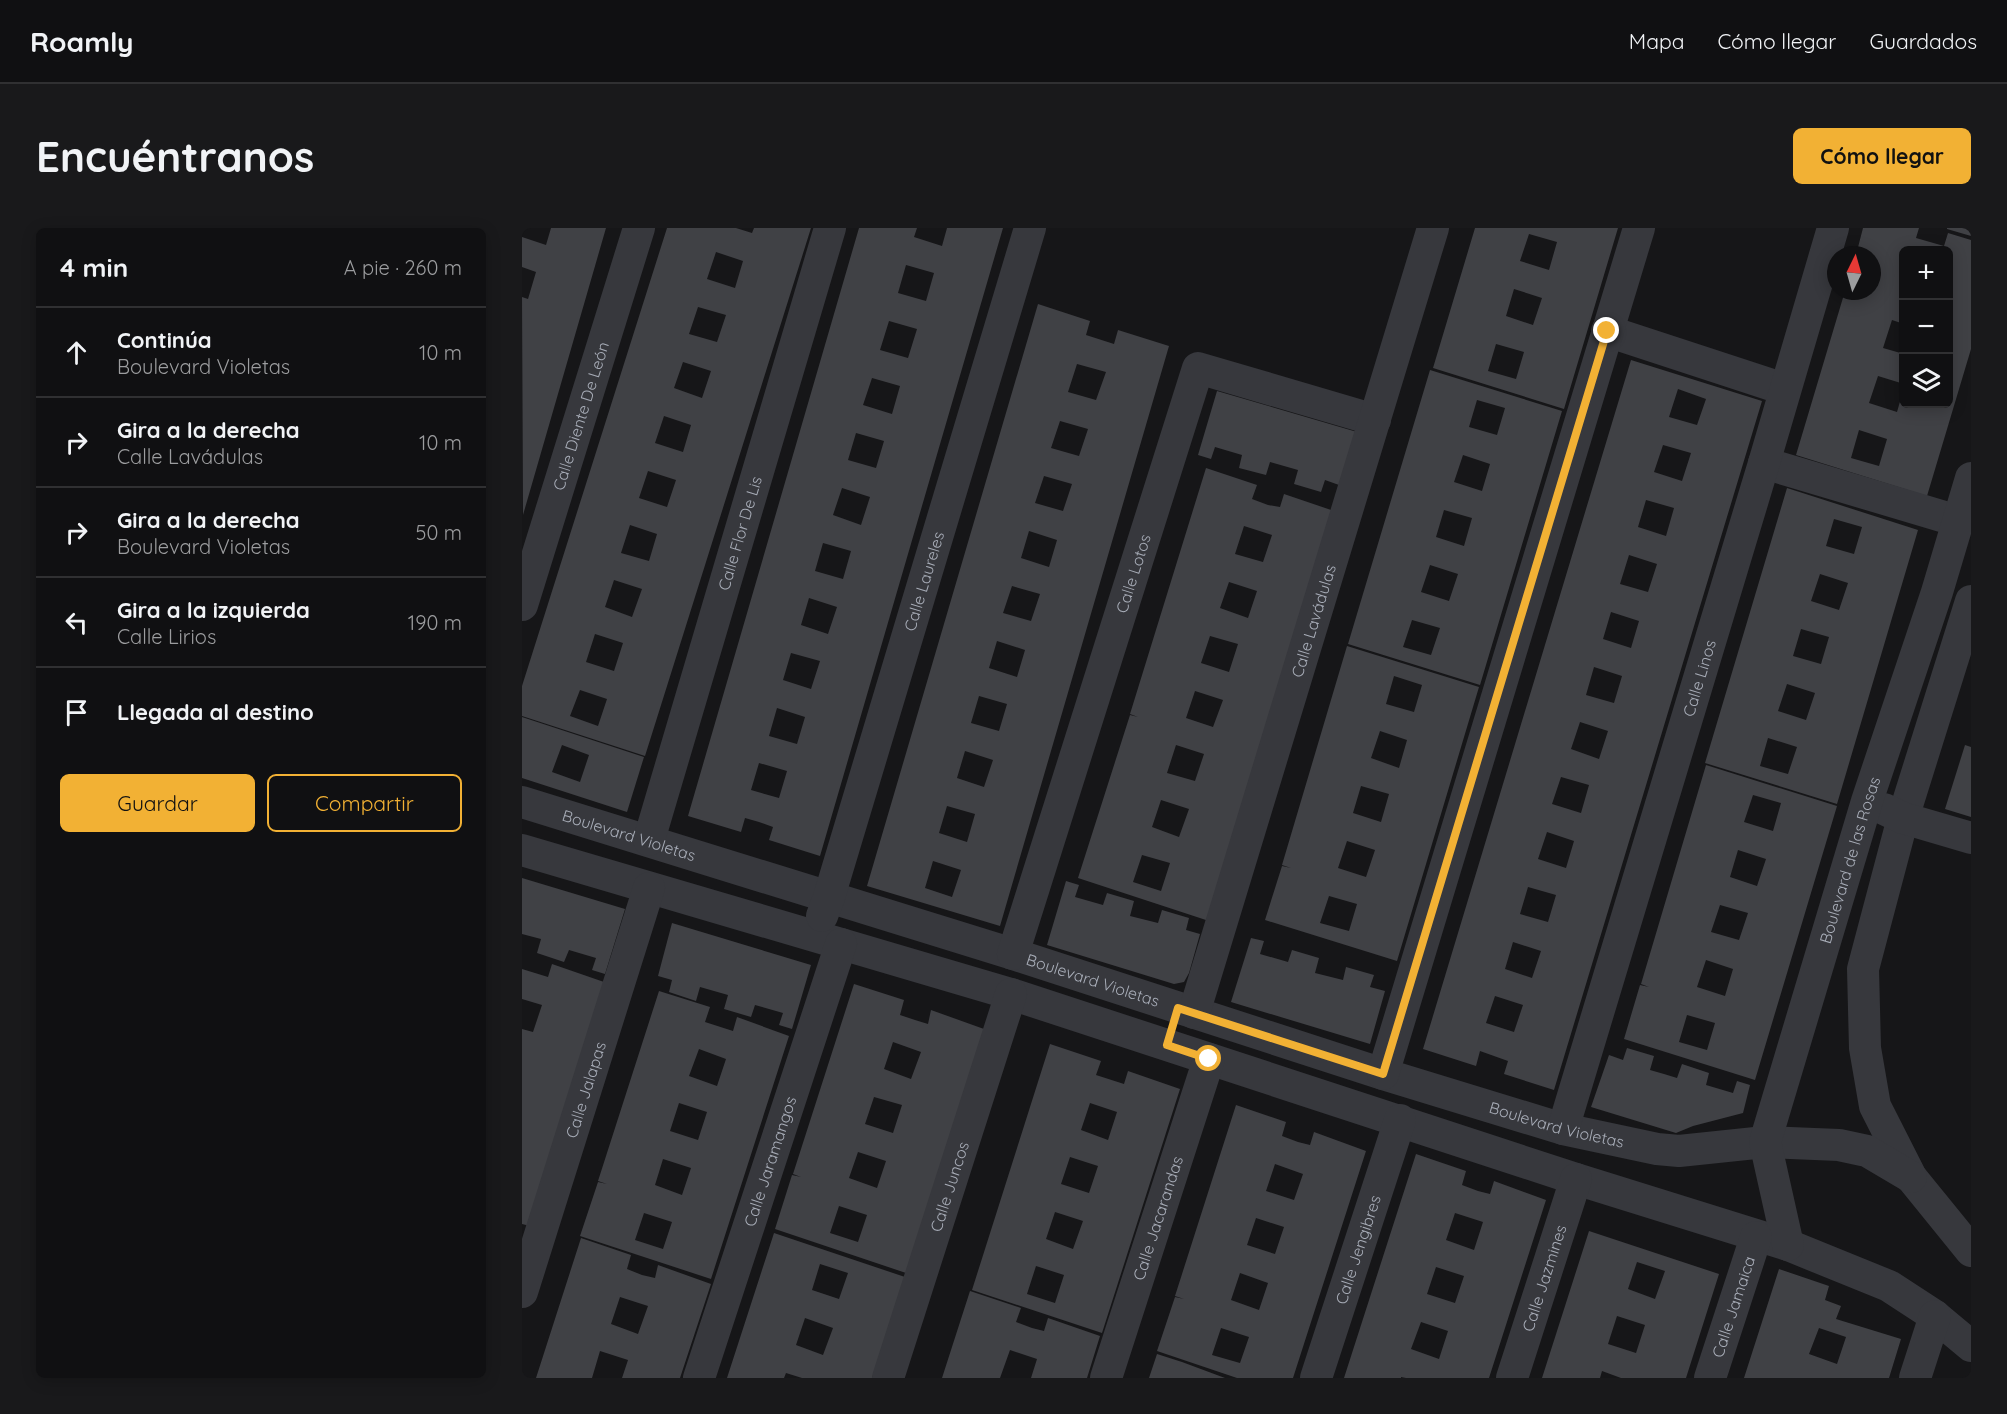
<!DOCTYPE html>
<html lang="es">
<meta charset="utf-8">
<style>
:root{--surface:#101012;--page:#19191b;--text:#f1f3f6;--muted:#9c9d9f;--line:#303032;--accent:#f2b134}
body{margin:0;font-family:Quicksand,sans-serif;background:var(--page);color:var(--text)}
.controls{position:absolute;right:18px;top:18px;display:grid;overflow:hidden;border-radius:9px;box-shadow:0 3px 15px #0003}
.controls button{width:54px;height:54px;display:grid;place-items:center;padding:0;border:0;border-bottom:2px solid var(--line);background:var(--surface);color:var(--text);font:30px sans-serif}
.compass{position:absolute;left:1305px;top:18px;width:54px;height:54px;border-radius:50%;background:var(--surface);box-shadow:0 3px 15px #0003;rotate:5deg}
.stop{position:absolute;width:18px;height:18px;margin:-14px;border:4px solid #f2b134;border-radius:50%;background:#fff}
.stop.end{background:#f2b134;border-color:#fff;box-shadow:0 2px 6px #0008}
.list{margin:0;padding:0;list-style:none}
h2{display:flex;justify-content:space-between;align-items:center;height:78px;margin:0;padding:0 24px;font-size:26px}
h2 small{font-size:20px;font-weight:400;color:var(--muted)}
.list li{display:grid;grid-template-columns:39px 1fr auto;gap:18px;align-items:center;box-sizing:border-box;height:90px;padding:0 24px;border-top:2px solid var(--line)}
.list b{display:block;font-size:22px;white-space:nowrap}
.list p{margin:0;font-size:20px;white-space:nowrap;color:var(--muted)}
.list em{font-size:20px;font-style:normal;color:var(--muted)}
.actions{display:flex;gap:12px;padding:18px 24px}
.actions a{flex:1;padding:14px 0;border:2px solid var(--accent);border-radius:9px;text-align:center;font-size:21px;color:var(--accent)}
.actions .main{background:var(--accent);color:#111}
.icon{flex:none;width:33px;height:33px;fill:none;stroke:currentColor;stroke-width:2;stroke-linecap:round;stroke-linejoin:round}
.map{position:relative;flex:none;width:1449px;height:1150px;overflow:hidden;border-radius:9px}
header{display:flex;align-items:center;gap:36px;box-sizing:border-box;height:84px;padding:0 30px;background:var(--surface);border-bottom:2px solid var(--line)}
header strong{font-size:28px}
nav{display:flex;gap:33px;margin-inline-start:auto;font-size:21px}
.intro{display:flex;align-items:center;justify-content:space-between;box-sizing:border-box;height:144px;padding:0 36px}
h1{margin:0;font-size:42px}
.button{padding:15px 27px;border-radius:9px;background:var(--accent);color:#111;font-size:21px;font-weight:700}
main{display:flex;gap:36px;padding:0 36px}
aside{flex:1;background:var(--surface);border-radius:9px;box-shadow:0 3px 15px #0003}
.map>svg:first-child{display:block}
.building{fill:#404145;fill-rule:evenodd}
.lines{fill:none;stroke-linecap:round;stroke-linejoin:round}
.minor{stroke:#37383d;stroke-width:32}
.route{stroke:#f2b134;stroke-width:8}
.labels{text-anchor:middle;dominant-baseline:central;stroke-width:4.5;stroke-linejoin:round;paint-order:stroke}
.street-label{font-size:16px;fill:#a8adb8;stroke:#111113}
</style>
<header>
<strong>Roamly</strong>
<nav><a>Mapa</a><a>Cómo llegar</a><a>Guardados</a></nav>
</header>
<div class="intro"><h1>Encuéntranos</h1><a class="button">Cómo llegar</a></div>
<main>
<aside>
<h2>4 min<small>A pie · 260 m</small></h2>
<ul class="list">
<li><svg class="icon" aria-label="ahead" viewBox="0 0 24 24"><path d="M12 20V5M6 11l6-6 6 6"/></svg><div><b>Continúa</b><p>Boulevard Violetas</p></div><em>10 m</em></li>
<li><svg class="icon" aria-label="right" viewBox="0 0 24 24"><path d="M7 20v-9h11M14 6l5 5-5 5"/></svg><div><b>Gira a la derecha</b><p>Calle Lavádulas</p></div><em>10 m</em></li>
<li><svg class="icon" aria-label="right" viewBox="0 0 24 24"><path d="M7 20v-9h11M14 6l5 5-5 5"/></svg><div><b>Gira a la derecha</b><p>Boulevard Violetas</p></div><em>50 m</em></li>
<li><svg class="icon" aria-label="left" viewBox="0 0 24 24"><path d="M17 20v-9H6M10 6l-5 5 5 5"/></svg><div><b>Gira a la izquierda</b><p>Calle Lirios</p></div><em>190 m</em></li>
<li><svg class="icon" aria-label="arrive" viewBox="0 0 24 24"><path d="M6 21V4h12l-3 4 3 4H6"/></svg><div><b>Llegada al destino</b></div></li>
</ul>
<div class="actions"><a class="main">Guardar</a><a>Compartir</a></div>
</aside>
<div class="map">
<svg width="1449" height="1150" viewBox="0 0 1449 1150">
<rect width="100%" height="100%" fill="#161618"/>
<g class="building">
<path d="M29,0H84L1,287L0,69L6,71L14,44L0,39V9L24,17Z"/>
<path d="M145,0H214L230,5L232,0H289L123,528L0,488V458ZM194,24L221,33L213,60L185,51ZM176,79L204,87L195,114L167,106ZM161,134L189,143L180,170L152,160ZM142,188L169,197L161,224L133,215ZM126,243L154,252L145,279L117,270ZM108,297L135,306L127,333L99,325ZM92,352L120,361L110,389L83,379ZM73,406L101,415L92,443L64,434ZM58,462L85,471L76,498L48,488Z"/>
<path d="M337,0H395L392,9L420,18L425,0H481L298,628L247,612L251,599L237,594L223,590L219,604L166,588ZM384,37L412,45L404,73L376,65ZM367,93L395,101L386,130L358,122ZM350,150L378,158L370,186L341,177ZM334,205L362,213L354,240L326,232ZM320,260L348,269L339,297L311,287ZM301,315L329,323L321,351L293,343ZM287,370L315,379L306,406L279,397ZM269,425L298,433L289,461L261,452ZM255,480L283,489L275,516L247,508ZM237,535L265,543L257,570L229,562Z"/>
<path d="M953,0H1096L1042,181L911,140ZM1007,6L1035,14L1027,42L998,33ZM992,61L1020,70L1011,97L984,88ZM974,116L1002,124L994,151L966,143Z"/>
<path d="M1341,0H1397L1394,10L1422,18L1426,5L1449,12V121L1405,268L1274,227L1323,63H1350V27H1334ZM1382,22H1426V176H1382L1381,163L1375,184L1347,175L1356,148L1382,156V126L1361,120L1370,92L1382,96V66L1379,65L1382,59ZM1337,202L1365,211L1357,238L1329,230Z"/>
<path d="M1425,0H1449V8L1425,1Z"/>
<path d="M516,76L568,93L564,107L592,116L596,102L647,118L478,698L345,658ZM555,136L584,144L574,172L546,164ZM538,193L566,201L557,228L529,220ZM522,248L550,256L541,283L513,275ZM507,303L535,312L527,339L499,330ZM490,358L518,366L509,393L481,385ZM475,413L503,422L495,449L467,440ZM457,468L485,476L477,503L449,495ZM443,523L471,532L462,559L435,550ZM425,578L453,586L445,614L417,605ZM411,633L439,642L430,669L403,660Z"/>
<path d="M1109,132L1240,173L1032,862L982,846L986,833L958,823L954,838L901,821ZM1156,161L1184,171L1175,197L1147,189ZM1141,217L1169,225L1160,253L1132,244ZM1124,272L1152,280L1144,308L1116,299ZM1107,327L1135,336L1126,364L1098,356ZM1089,384L1117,393L1109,420L1081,411ZM1072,439L1100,448L1092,475L1064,467ZM1058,494L1086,503L1077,531L1049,521ZM1039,549L1067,557L1059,585L1030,576ZM1025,604L1052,613L1044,640L1016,631ZM1006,659L1034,667L1026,694L998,686ZM991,714L1019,723L1010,750L983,741ZM973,768L1001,777L992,804L964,795Z"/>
<path d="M908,142L1040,183L958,457L826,416ZM955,172L983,180L975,207L947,199ZM941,227L968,236L960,263L932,254ZM922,282L950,290L942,318L914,309ZM908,337L936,346L927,373L899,364ZM890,392L918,400L909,427L881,419Z"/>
<path d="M695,163L835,204L817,257L803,252L799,264L772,256L776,242L748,234L744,247L717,240L720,227L693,219L689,231L676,227Z"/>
<path d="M684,240L735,257L730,271L746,277L758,279L762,266L815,284L687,693L556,650L608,487L616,489L608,486ZM722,298L750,307L741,334L713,326ZM707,354L735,363L726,390L698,380ZM688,408L716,416L707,444L679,435ZM673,463L701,472L691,499L664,490ZM654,517L682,526L673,553L645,545ZM639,572L667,581L657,609L630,599ZM620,627L648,635L639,663L611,654Z"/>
<path d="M1265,260L1396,302L1315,576L1183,535ZM1312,291L1340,299L1332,326L1304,318ZM1298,346L1326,355L1317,382L1289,373ZM1279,401L1307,409L1299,436L1271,428ZM1265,456L1293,465L1284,492L1256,483ZM1246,510L1275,519L1266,546L1238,538Z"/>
<path d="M825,418L957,459L875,733L743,692L760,638L769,640L760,637ZM872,448L900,457L892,484L864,476ZM858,503L885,512L877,540L849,530ZM839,558L867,566L859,594L831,585ZM825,613L853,622L844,649L816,640ZM807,668L835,676L827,703L798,695Z"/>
<path d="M0,489L122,529L105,584L0,550ZM40,517L67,527L58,554L30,544Z"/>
<path d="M1443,517L1449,519V589L1423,581Z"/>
<path d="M1184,537L1315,578L1233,852L1102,811L1118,757L1127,759L1119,756ZM1231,567L1259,575L1251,603L1222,594ZM1216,622L1244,631L1235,658L1208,649ZM1198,677L1226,685L1217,712L1189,704ZM1184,732L1211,741L1203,768L1175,759ZM1165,787L1193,795L1185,822L1157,814Z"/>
<path d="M0,650L103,681L83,746L70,742L74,730L47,722L42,734L15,725L19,711L0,706Z"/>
<path d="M544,653L557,657L553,669L581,677L585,665L612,673L608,688L636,695L640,682L667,690L664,702L678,706L667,745L662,754L652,756L525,717Z"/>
<path d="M150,695L289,737L270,801L257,797L261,785L233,777L229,789L202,781L206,767L178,759L174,773L147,764L150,752L136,748Z"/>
<path d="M729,710L742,713L738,726L766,734L770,722L797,730L793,745L821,752L824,739L852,747L848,759L863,763L848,816L709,774Z"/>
<path d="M30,736L82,754L8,998L0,996V801L11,804L20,777L0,771V741L26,749Z"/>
<path d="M332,756L382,772L378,787L393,792L406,796L409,782L462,801L384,1045L253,1001L270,947L279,949L271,946ZM371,814L399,824L389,851L362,841ZM352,869L380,877L371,905L343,896ZM336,924L364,933L355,960L327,950ZM317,978L345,987L336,1014L308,1005Z"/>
<path d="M137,763L188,779L183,794L211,803L215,789L267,808L189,1051L58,1008L76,954L85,956L76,953ZM177,821L204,831L195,858L167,848ZM157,875L185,884L176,912L148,903ZM141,931L169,940L160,967L133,957ZM122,985L150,994L141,1021L113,1012Z"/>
<path d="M528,816L579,833L574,847L602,856L606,843L658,861L580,1105L450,1062ZM568,875L595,884L586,912L559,902ZM548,929L576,938L567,965L539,956ZM533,984L561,993L551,1021L524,1011ZM514,1038L542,1047L533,1075L505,1066Z"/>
<path d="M1105,820L1132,828L1128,842L1142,846L1155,850L1160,836L1187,845L1184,857L1211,865L1215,853L1228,857L1221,885L1171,898L1154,905L1069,879L1087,827L1101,832Z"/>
<path d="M714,877L764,894L760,908L776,914L788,917L792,904L844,923L771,1150H715L635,1123L653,1069L662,1071L653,1068ZM753,936L781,946L772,972L744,963ZM734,990L762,999L753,1026L725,1017ZM718,1045L746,1055L737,1082L709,1072ZM699,1100L727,1109L718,1135L690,1127Z"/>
<path d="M894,926L944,943L940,957L956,963L968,966L972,953L1024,972L967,1150H884L879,1149V1150H822ZM933,985L961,994L952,1022L924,1012ZM914,1039L942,1048L933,1075L905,1066ZM899,1094L926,1103L917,1131L889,1121Z"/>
<path d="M1067,1003L1197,1046L1164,1150H1099L1080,1143L1078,1150H1020ZM1115,1034L1143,1043L1133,1071L1106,1061ZM1095,1088L1123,1097L1114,1125L1086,1116Z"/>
<path d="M252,1005L383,1049L350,1150H280L264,1145L262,1150H205ZM298,1036L326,1045L317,1071L290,1062ZM283,1090L311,1100L301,1127L274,1117Z"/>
<path d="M59,1010L109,1027L105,1041L120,1047L133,1050L136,1037L189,1056L158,1150H100L106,1132L78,1123L70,1150H14ZM98,1069L126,1078L116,1106L89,1096Z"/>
<path d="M1257,1041L1307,1058L1303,1072L1319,1078L1314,1091L1379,1111L1367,1150H1222ZM1297,1100L1324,1109L1315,1136L1287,1126Z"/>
<path d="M448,1063L499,1080L494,1094L510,1100L522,1103L526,1090L578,1108L565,1150H509L515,1131L488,1122L478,1150H420Z"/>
<path d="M635,1126L660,1134L703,1150H627Z"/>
</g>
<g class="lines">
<g class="minor">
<path d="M1085,103L1262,161"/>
<path d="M1242,235L1436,293"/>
<path d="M1449,373L1381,590L1341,741L1343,820L1353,878L1389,949L1449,1023"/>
<path id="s1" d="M0,377L117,0"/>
<path id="s2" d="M0,574L491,726L861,846L1041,901L1135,921L1157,923L1243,914L1317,917L1345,923L1389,949"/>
<path d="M1362,581L1381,590L1449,610"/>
<path id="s3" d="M127,612L308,0"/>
<path d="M0,622L489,766L1054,951L1266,1017L1367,1058L1413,1088L1449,1118"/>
<path id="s4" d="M300,688L307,669L508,0"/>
<path id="s5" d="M491,726L676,140L853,192"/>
<path id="s6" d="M672,785L911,0"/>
<path d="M861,846L1117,0"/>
<path id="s7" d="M1041,901L1242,235L1311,0"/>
<path id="s8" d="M1266,1017L1243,914L1345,573L1415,364L1449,250"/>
<path id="s9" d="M0,1064L127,660"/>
<path id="s10" d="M177,1150L319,716"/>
<path id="s11" d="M366,1150L489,766"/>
<path id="s12" d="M584,1150L687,831"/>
<path id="s13" d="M794,1150L878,892"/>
<path id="s14" d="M990,1150L1054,951"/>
<path id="s15" d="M1188,1150L1234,1009"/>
<path d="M1393,1150L1413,1088"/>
</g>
</g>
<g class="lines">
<path class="route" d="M687,831L645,817L656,780L861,846L1085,103"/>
</g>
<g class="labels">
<g class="street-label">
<text stroke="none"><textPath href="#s1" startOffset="198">Calle Diente De León</textPath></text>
<text stroke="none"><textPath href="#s3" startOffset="320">Calle Flor De Lis</textPath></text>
<text stroke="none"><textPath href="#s5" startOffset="399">Calle Lotos</textPath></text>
<text stroke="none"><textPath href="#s4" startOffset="350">Calle Laureles</textPath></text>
<text stroke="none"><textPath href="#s6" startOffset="410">Calle Lavádulas</textPath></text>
<text stroke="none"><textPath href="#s7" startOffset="471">Calle Linos</textPath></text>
<text stroke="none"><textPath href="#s2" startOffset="112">Boulevard Violetas</textPath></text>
<text stroke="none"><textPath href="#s8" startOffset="400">Boulevard de las Rosas</textPath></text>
<text stroke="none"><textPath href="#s2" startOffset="598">Boulevard Violetas</textPath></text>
<text stroke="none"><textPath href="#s9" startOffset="212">Calle Jalapas</textPath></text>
<text stroke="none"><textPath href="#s2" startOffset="1084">Boulevard Violetas</textPath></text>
<text stroke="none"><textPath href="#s10" startOffset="228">Calle Jaramangos</textPath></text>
<text stroke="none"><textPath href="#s11" startOffset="201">Calle Juncos</textPath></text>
<text stroke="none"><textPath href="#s12" startOffset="168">Calle Jacarandas</textPath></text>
<text stroke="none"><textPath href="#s13" startOffset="135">Calle Jengibres</textPath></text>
<text stroke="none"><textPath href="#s14" startOffset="105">Calle Jazmines</textPath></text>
<text stroke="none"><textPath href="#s15" startOffset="75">Calle Jamaica</textPath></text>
</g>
</g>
</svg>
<div class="controls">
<button>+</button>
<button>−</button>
<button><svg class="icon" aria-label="layers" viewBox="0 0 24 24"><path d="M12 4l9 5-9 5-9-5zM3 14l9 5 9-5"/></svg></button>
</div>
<svg class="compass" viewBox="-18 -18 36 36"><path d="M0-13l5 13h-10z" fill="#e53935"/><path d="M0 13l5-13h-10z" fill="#9c9d9f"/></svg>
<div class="stop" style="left:687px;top:831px"></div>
<div class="stop end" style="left:1085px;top:103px"></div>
</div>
</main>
